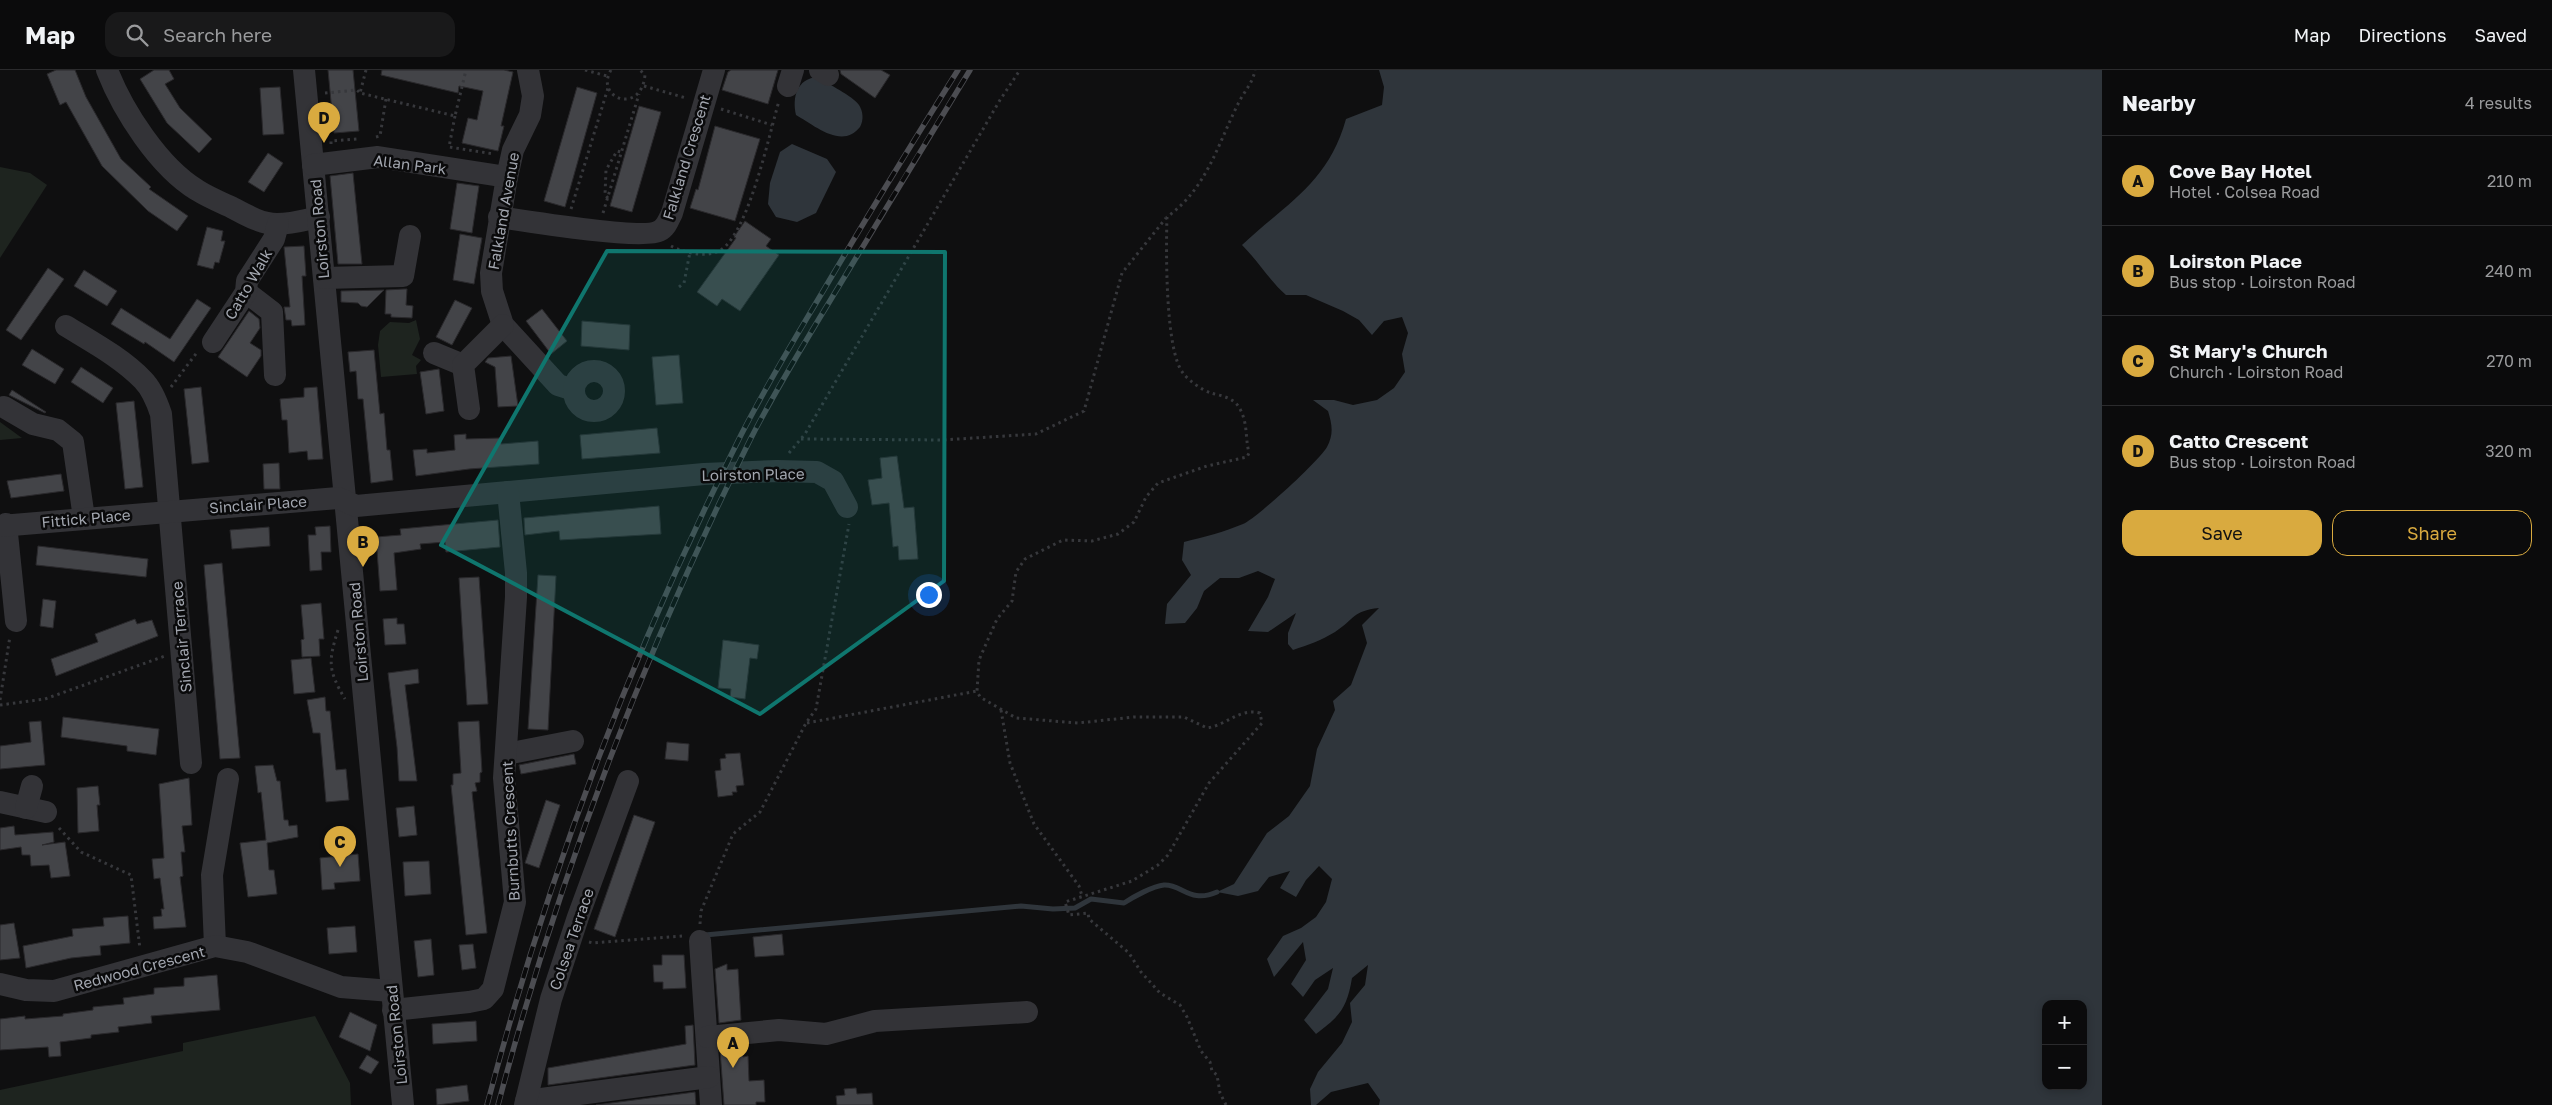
<!DOCTYPE html>
<meta charset="utf-8">
<style>
:root{--surface:#0b0b0c;--page:#19191a;--text:#f1f3f6;--muted:#9a9b9d;--line:#2b2b2d;--accent:#d9aa3f}
body{margin:0;font-family:"Golos Text",sans-serif;background:var(--page);color:var(--text)}
.controls{position:absolute;right:15px;bottom:15px;display:grid;overflow:hidden;border-radius:10px;box-shadow:0 2px 8px #0003}
.controls button{width:45px;height:45px;display:grid;place-items:center;padding:0;border:0;border-bottom:1px solid var(--line);background:var(--surface);color:var(--text);font:25px sans-serif}
.you{position:absolute;left:928px;top:524px;width:18px;height:18px;margin:-12px;border:4px solid #fff;border-radius:50%;background:#1a73e8;box-shadow:0 0 0 8px #1a73e833}
.badge{display:grid;place-items:center;width:32px;height:32px;border-radius:50%;background:var(--accent);color:#111;font-size:16px;font-weight:700}
.pin{position:absolute;translate:-50% -41px;filter:drop-shadow(0 1px 2px #0008)}
.pin::after{content:'';position:absolute;top:26px;width:18px;height:15px;background:inherit;clip-path:polygon(0 0,100% 0,50% 100%)}
.list{margin:0;padding:0;list-style:none}
h2{display:flex;justify-content:space-between;align-items:center;height:65px;margin:0;padding:0 20px;font-size:21px}
h2 small{font-size:16px;font-weight:400;color:var(--muted)}
.list li{display:grid;grid-template-columns:32px 1fr auto;gap:15px;align-items:center;box-sizing:border-box;height:90px;padding:0 20px;border-top:1px solid var(--line)}
.list b{display:block;font-size:19px;white-space:nowrap}
.list p{margin:0;font-size:16px;white-space:nowrap;color:var(--muted)}
.list em{font-size:16px;font-style:normal;color:var(--muted)}
.actions{display:flex;gap:10px;padding:15px 20px}
.actions a{flex:1;padding:11px 0;border:1px solid var(--accent);border-radius:15px;text-align:center;font-size:18px;color:var(--accent)}
.actions .main{background:var(--accent);color:#111}
.icon{flex:none;width:28px;height:28px;fill:none;stroke:currentColor;stroke-width:2;stroke-linecap:round;stroke-linejoin:round}
.map{position:relative;flex:none;width:2102px;height:1035px;overflow:hidden}
header{display:flex;align-items:center;gap:30px;box-sizing:border-box;height:70px;padding:0 25px;background:var(--surface);border-bottom:1px solid var(--line)}
header strong{font-size:24px}
nav{display:flex;gap:28px;margin-inline-start:auto;font-size:18px}
.search{width:350px;height:45px;background:var(--page);display:flex;align-items:center;gap:12px;box-sizing:border-box;padding:0 18px;border-radius:15px;color:var(--muted);font-size:19px}
main{display:flex}
aside{flex:1;background:var(--surface)}
.map>svg:first-child{display:block}
.green{fill:#1e241f}
.water{fill:#2f353b;fill-rule:evenodd}
.lines{fill:none;stroke-linecap:round;stroke-linejoin:round}
.stream{stroke:#2f353b;stroke-width:5}
.building{fill:#434448;stroke:#2a292c}
.path{stroke:#37383c;stroke-width:3;stroke-dasharray:2.5 4;stroke-linecap:butt}
.minor{stroke:#333337;stroke-width:22}
.rail-casing{stroke:#4c4d52;stroke-width:5.5}
.rail{stroke:#0a0a0b;stroke-width:4;stroke-dasharray:11;stroke-linecap:butt}
.marked{fill:#0f766e;fill-opacity:0.2;stroke:#0f766e;stroke-width:4;stroke-linejoin:round}
.labels{text-anchor:middle;dominant-baseline:central;stroke-width:5;stroke-linejoin:round;paint-order:stroke}
.street-label{font-size:15px;fill:#a2a6af;stroke:#0a0a0b}
</style>
<header>
<strong>Map</strong>
<div class="search"><svg class="icon" aria-label="search" viewBox="0 0 24 24"><circle cx="10" cy="10" r="6"/><path d="M15 15l6 6"/></svg>Search here</div>
<nav><a>Map</a><a>Directions</a><a>Saved</a></nav>
</header>
<main>
<div class="map">
<svg width="2102" height="1035" viewBox="0 0 2102 1035">
<rect width="100%" height="100%" fill="#0f0f10"/>
<g class="green">
<path d="M0,97L30,103L47,115L0,188Z"/>
<path d="M416,250L420,269L412,285L421,290L416,296L417,304L381,307L378,275L380,261L390,252L409,253Z"/>
<path d="M0,352L22,368L0,370Z"/>
<path d="M315,946L350,1013L351,1035H0V1020L183,981V973Z"/>
</g>
<g class="water">
<path d="M1379,0H2102V1035H1379L1380,1030L1368,1013L1331,1022L1316,1035H1311L1310,1019L1318,1002L1342,973L1352,952L1350,933L1365,915L1368,895L1352,908C1347,938 1340,946 1316,964L1304,950L1328,919L1333,898L1315,910L1303,927L1291,914L1306,890L1303,872L1274,907L1267,889L1283,866L1301,858L1316,847L1326,832L1332,809L1319,796L1306,810L1296,827L1280,818L1290,801L1269,807L1258,821L1238,826L1217,822L1234,814L1267,763L1289,746L1310,716L1317,679L1335,640L1333,631L1351,615L1367,573L1362,555L1379,538C1352,541 1355,549 1335,562C1322,570 1308,575 1293,580L1288,574V563L1296,543L1268,562L1248,561L1268,527L1275,509L1258,501L1239,508H1220L1204,521L1197,538L1185,553L1165,554L1167,534L1191,505L1182,490L1184,472C1204,467 1224,462 1243,454C1257,448 1319,391 1327,377C1334,364 1332,354 1328,341L1313,330H1334L1353,335L1377,330L1394,318L1405,302L1402,284L1408,263L1402,247L1384,251L1372,265L1359,250L1343,241L1306,225H1286C1269,210 1258,191 1242,175C1288,132 1328,113 1346,49L1382,35L1384,17ZM2046,934H2083V1016H2046Z"/>
<path d="M817,7C828,14 853,26 859,35C863,41 864,50 860,57C842,80 814,55 796,45C792,27 797,9 817,7Z"/>
<path d="M792,74L827,89L836,102L816,143L797,152L776,147L768,134L770,113L780,82Z"/>
</g>
<g class="lines">
<path class="stream" d="M705,865L1021,836L1053,839L1075,838L1091,829L1124,833C1133,827 1153,816 1164,815C1182,814 1190,834 1217,822"/>
</g>
<g class="building">
<path d="M56,0H75L86,27L121,89L151,117L149,119L188,146L177,161L148,141L102,96L66,32L60,35L47,4Z"/>
<path d="M154,0H169L174,9L165,14L180,38L212,69L199,83L167,53L140,9Z"/>
<path d="M328,0H353L359,61L334,63Z"/>
<path d="M382,0H504L513,2L501,56H504L498,81L462,73L468,48L477,50L483,21L459,16L458,23L381,5Z"/>
<path d="M731,0H778L768,34L722,20L728,2Z"/>
<path d="M840,0H881L890,5L875,28L841,4Z"/>
<path d="M280,17L284,64L263,65L260,18Z"/>
<path d="M577,17L597,23L565,137L544,131Z"/>
<path d="M639,36L661,42L632,142L610,136Z"/>
<path d="M715,56L760,69L735,151L690,138L696,119L698,120Z"/>
<path d="M268,83L283,93L264,122L248,112Z"/>
<path d="M353,103L362,194H338L330,106Z"/>
<path d="M457,113L479,116L472,163L450,159Z"/>
<path d="M745,151L771,169L766,176L779,185L740,241L722,229L717,236L697,222L736,168L734,167Z"/>
<path d="M207,157L223,161L221,171H225L219,193L215,192L213,199L197,195Z"/>
<path d="M460,164L482,168L474,214L453,210Z"/>
<path d="M304,176L306,206H302L305,255L292,256L291,250H286L284,237H290L284,177Z"/>
<path d="M48,198L64,209L21,270L6,260Z"/>
<path d="M84,200L117,221L107,236L74,216Z"/>
<path d="M404,219H407L406,235L413,236L412,248L391,247V244H385L386,220Z"/>
<path d="M384,220L367,237L361,236L358,233L341,232V221Z"/>
<path d="M197,229L211,238L174,292L145,272L144,274L111,254L121,238L170,269Z"/>
<path d="M455,230L472,238L452,275L436,267Z"/>
<path d="M542,239L567,271L551,284L526,251Z"/>
<path d="M249,241L259,249L260,258L250,273L261,280V286L247,307L218,287Z"/>
<path d="M582,251L630,255L629,280L581,276Z"/>
<path d="M32,279L64,299L55,314L22,295Z"/>
<path d="M374,280L380,344L384,343L387,380H390L393,410L371,413L363,329H358L356,301L350,302L348,282Z"/>
<path d="M679,285L683,333L656,335L652,287Z"/>
<path d="M511,286L518,336L498,337L495,297L485,292L488,288Z"/>
<path d="M81,297L113,318L103,333L71,312Z"/>
<path d="M439,299L444,341L426,344L420,302Z"/>
<path d="M201,317L209,392L192,394L184,319Z"/>
<path d="M317,317L323,389L308,390L307,381L289,383L287,350H282L280,329L304,327V318Z"/>
<path d="M12,320L46,342L45,343L9,325Z"/>
<path d="M134,331L143,417L125,419L116,333Z"/>
<path d="M657,358L660,383L582,389L580,365Z"/>
<path d="M466,364V369L501,368V374L538,371L539,394L469,399L416,406L413,380L427,379V383L455,380L454,365Z"/>
<path d="M897,386L904,438L914,437L918,489L899,490L898,476L893,477L889,433L872,435L868,410L882,408L880,388Z"/>
<path d="M279,393L280,419H264L263,394Z"/>
<path d="M61,404L64,421L11,428L7,411Z"/>
<path d="M659,436L661,464L560,470L559,461L525,465L524,448Z"/>
<path d="M498,450L500,477L446,482L445,472L420,474L421,479L394,483L397,520L380,521L376,467L401,465L400,459Z"/>
<path d="M330,456L331,482H321L322,500L310,501L308,465H316L315,457Z"/>
<path d="M269,457L270,476L232,479L230,460Z"/>
<path d="M38,476L148,489L146,507L36,495Z"/>
<path d="M222,493L240,688L220,689L204,495Z"/>
<path d="M538,505L556,506L548,660L528,659Z"/>
<path d="M479,507L488,634L467,635L459,508Z"/>
<path d="M43,529L56,531L53,558L40,556Z"/>
<path d="M321,533L324,569H319L320,586L302,587L301,570L304,569L301,535Z"/>
<path d="M397,548V554H404L406,574L385,575L383,549Z"/>
<path d="M135,549L137,554L152,550L158,566L56,606L51,589L98,572L95,564Z"/>
<path d="M723,570L759,575L757,589L750,588L745,629L730,627L731,619L718,618Z"/>
<path d="M311,588L315,622L294,624L291,590Z"/>
<path d="M418,599L419,613L405,615L417,711H399L397,677L388,603Z"/>
<path d="M325,627L326,641H330L336,700L346,699L349,730L326,732L320,663H313L307,630Z"/>
<path d="M63,647L159,659L156,685L127,681V676L61,667Z"/>
<path d="M41,651L45,695L0,699V676L31,672L29,652Z"/>
<path d="M479,651L482,702L480,703V712L475,713L477,721L472,722L487,863L466,865L451,715H453V704L461,703L458,652Z"/>
<path d="M667,672L689,674L688,691L665,689Z"/>
<path d="M740,683L744,715L736,716L737,722H732L733,725L718,727L715,701L721,700L720,689L726,688L725,684Z"/>
<path d="M574,684L576,694L521,704L519,695Z"/>
<path d="M273,695L277,711H280L284,750H288L289,756L297,755L298,767L267,773L269,800H274L277,824L248,827L240,773L266,770L261,722L258,723L255,696Z"/>
<path d="M189,708L192,755L182,756L185,782H181L183,806L180,807L186,857L154,859L153,847L162,846L161,839H164L160,808L154,809L152,789L164,788L159,714Z"/>
<path d="M98,716L100,735H97L99,761L78,763L77,718Z"/>
<path d="M546,730L560,735L539,798L525,793Z"/>
<path d="M414,736L417,765L399,767L396,738Z"/>
<path d="M634,745L655,752L615,867L594,859Z"/>
<path d="M14,756L15,765L53,762L54,772L42,775L65,772L70,806L51,808L49,795L31,796L30,785H22L21,777L0,780V758Z"/>
<path d="M358,784L360,811L334,813L335,819L322,820L320,788Z"/>
<path d="M429,791L431,824L405,826L403,792Z"/>
<path d="M128,846L130,873L100,876L101,885L71,888L26,898L23,876L73,866L72,859L104,856L103,848Z"/>
<path d="M14,853L20,888L0,890V855Z"/>
<path d="M355,856L357,882L329,884L327,858Z"/>
<path d="M782,864L784,885L755,887L753,867Z"/>
<path d="M431,869L434,905L418,907L414,871Z"/>
<path d="M473,874L476,898L462,900L459,875Z"/>
<path d="M662,885H684L686,918L663,919V912H654L653,895H662Z"/>
<path d="M727,894V900L738,899L741,950L719,953L715,899Z"/>
<path d="M217,905L220,940L151,946L152,953L118,957L119,962L91,965V968L60,972L61,986L49,987L48,977L0,980V949L25,946V949L63,946V944L93,940V937L124,934L123,928L154,924V918L184,916V908Z"/>
<path d="M350,942L377,955L370,981L339,967Z"/>
<path d="M476,951L477,971L433,974L432,954Z"/>
<path d="M693,955L695,995L548,1015V998L686,974L685,956Z"/>
<path d="M742,977L743,987L748,986L749,1011L764,1010L765,1032H756V1035H724L720,979Z"/>
<path d="M367,985L379,992L371,1004L359,998Z"/>
<path d="M467,1015L469,1031L437,1035L436,1019Z"/>
<path d="M856,1018L857,1024L872,1023L873,1035H837L836,1026L845,1025L844,1019Z"/>
<path d="M695,1022L696,1035H596Z"/>
</g>
<g class="lines">
<g class="path">
<path d="M366,0L360,23L455,46L466,0"/>
<path d="M585,0L607,6"/>
<path d="M611,0C594,28 641,46 645,5L640,0"/>
<path d="M644,16L686,28"/>
<path d="M325,23L357,20L359,22"/>
<path d="M721,39L772,55"/>
<path d="M455,46L449,77L494,84"/>
<path d="M376,67L380,66L386,29"/>
<path d="M331,74V71L357,69"/>
<path d="M608,128L605,125L606,100L617,81L621,82"/>
<path d="M571,139L608,18"/>
<path d="M603,143L639,24"/>
<path d="M671,176C684,183 709,189 722,179C749,160 769,65 779,31"/>
<path d="M679,217L684,213L690,182"/>
<path d="M171,317L198,281"/>
<path d="M801,369L943,370L1036,364L1084,341L1122,203L1166,148"/>
<path d="M789,383L805,364L1000,30L1020,0"/>
<path d="M338,560C328,592 328,600 345,629"/>
<path d="M0,630L10,566"/>
<path d="M0,635L45,629L165,586"/>
<path d="M1001,640L1010,693L1034,754L1079,816L1082,826"/>
<path d="M807,653L977,621"/>
<path d="M59,758L81,782L131,805L140,879"/>
<path d="M700,854L701,841L733,764L760,742L806,653L816,639L849,454"/>
<path d="M589,872L593,873L682,866"/>
<path d="M1226,1035L1220,1023L1217,1005L1212,1001L1210,992L1201,981L1187,947L1180,935L1160,923L1141,902L1129,883L1089,849L1088,843L1069,845L1065,832L1132,811L1158,795L1168,785L1209,713L1262,653L1260,643C1239,638 1227,655 1207,658L1184,647H1134L1078,653L1016,648L980,627L977,621L979,590L997,549L1012,531L1016,502L1025,489L1063,470L1092,471L1118,464L1134,452L1146,427L1158,413L1207,396L1247,387L1249,383C1245,367 1248,354 1240,339C1234,327 1221,326 1211,323C1202,320 1189,311 1183,303C1165,281 1166,178 1167,147C1207,118 1217,76 1238,34C1243,23 1253,13 1255,0"/>
</g>
<g class="minor">
<path d="M107,0C123,41 159,97 197,120C208,127 220,132 231,137C246,145 261,154 277,154C291,154 305,150 319,147"/>
<path d="M304,0L403,1035"/>
<path d="M528,0L533,26L530,45L513,80L507,107L491,203L492,221L503,255L558,315L574,320"/>
<path d="M820,0L828,5"/>
<path d="M788,16L793,0"/>
<path d="M313,95L378,87L507,107"/>
<path d="M499,147C525,151 643,170 659,161C666,158 669,149 672,143L714,0"/>
<path d="M324,208L403,206L410,166"/>
<path d="M246,222L272,242L275,305"/>
<path d="M66,256C92,272 122,288 143,310C152,319 157,332 161,344L191,693"/>
<path d="M213,272L246,222L247,211L274,169L278,154"/>
<path d="M434,283L463,295"/>
<circle cx="594" cy="321" r="20"/>
<path d="M4,337L33,354L58,360L73,372L84,448"/>
<path d="M469,339L463,295L503,255"/>
<path d="M6,454L16,551"/>
<path d="M0,456L338,428L356,436L704,404L777,401L817,402L833,411L847,437"/>
<path d="M506,684L573,671"/>
<path d="M0,732L46,742"/>
<path d="M26,738L32,716"/>
<path d="M700,871L711,1035"/>
<path d="M215,876L212,805L228,709"/>
<path d="M0,914L26,920L54,921L215,876L247,882L341,917L391,921"/>
<path d="M393,940L469,932L484,929L493,919L515,832L504,708L516,527V503L508,422"/>
<path d="M707,967L779,960L826,964L875,951L1027,942"/>
<path d="M526,1031L709,1007"/>
<path d="M525,1035L551,929L578,847L628,711"/>
</g>
<defs>
<g id="rail">
<path d="M487,1035C548,804 633,579 741,365C768,312 799,262 829,211C871,140 914,70 958,0"/>
<path d="M498,1035C559,805 644,583 750,370C777,317 808,267 839,216C882,144 926,72 970,0"/>
</g>
</defs>
<use href="#rail" class="rail-casing"/>
<use href="#rail" class="rail"/>
</g>
<path class="marked" d="M607,181L945,182L944,511L760,644L441,475Z"/>
<g class="labels">
<g class="street-label">
<text transform="translate(686 87) rotate(-73)">Falkland Crescent</text>
<text transform="translate(410 94) rotate(7)">Allan Park</text>
<text transform="translate(503 141) rotate(-80)">Falkland Avenue</text>
<text transform="translate(319 159) rotate(-95)">Loirston Road</text>
<text transform="translate(248 214) rotate(-60)">Catto Walk</text>
<text transform="translate(753 404) rotate(-1)">Loirston Place</text>
<text transform="translate(258 434) rotate(-4)">Sinclair Place</text>
<text transform="translate(86 448) rotate(-5)">Fittick Place</text>
<text transform="translate(358 562) rotate(-95)">Loirston Road</text>
<text transform="translate(181 567) rotate(-95)">Sinclair Terrace</text>
<text transform="translate(510 761) rotate(-93)">Burnbutts Crescent</text>
<text transform="translate(571 869) rotate(-71)">Colsea Terrace</text>
<text transform="translate(139 898) rotate(-15)">Redwood Crescent</text>
<text transform="translate(396 965) rotate(-96)">Loirston Road</text>
</g>
</g>
</svg>
<div class="controls">
<button>+</button>
<button>−</button>
</div>
<div class="you"></div>
<div class="pin badge" style="left:733px;top:998px">A</div>
<div class="pin badge" style="left:363px;top:497px">B</div>
<div class="pin badge" style="left:340px;top:797px">C</div>
<div class="pin badge" style="left:324px;top:73px">D</div>
</div>
<aside>
<h2>Nearby<small>4 results</small></h2>
<ul class="list">
<li><span class="badge">A</span><div><b>Cove Bay Hotel</b><p>Hotel · Colsea Road</p></div><em>210 m</em></li>
<li><span class="badge">B</span><div><b>Loirston Place</b><p>Bus stop · Loirston Road</p></div><em>240 m</em></li>
<li><span class="badge">C</span><div><b>St Mary's Church</b><p>Church · Loirston Road</p></div><em>270 m</em></li>
<li><span class="badge">D</span><div><b>Catto Crescent</b><p>Bus stop · Loirston Road</p></div><em>320 m</em></li>
</ul>
<div class="actions"><a class="main">Save</a><a>Share</a></div>
</aside>
</main>
